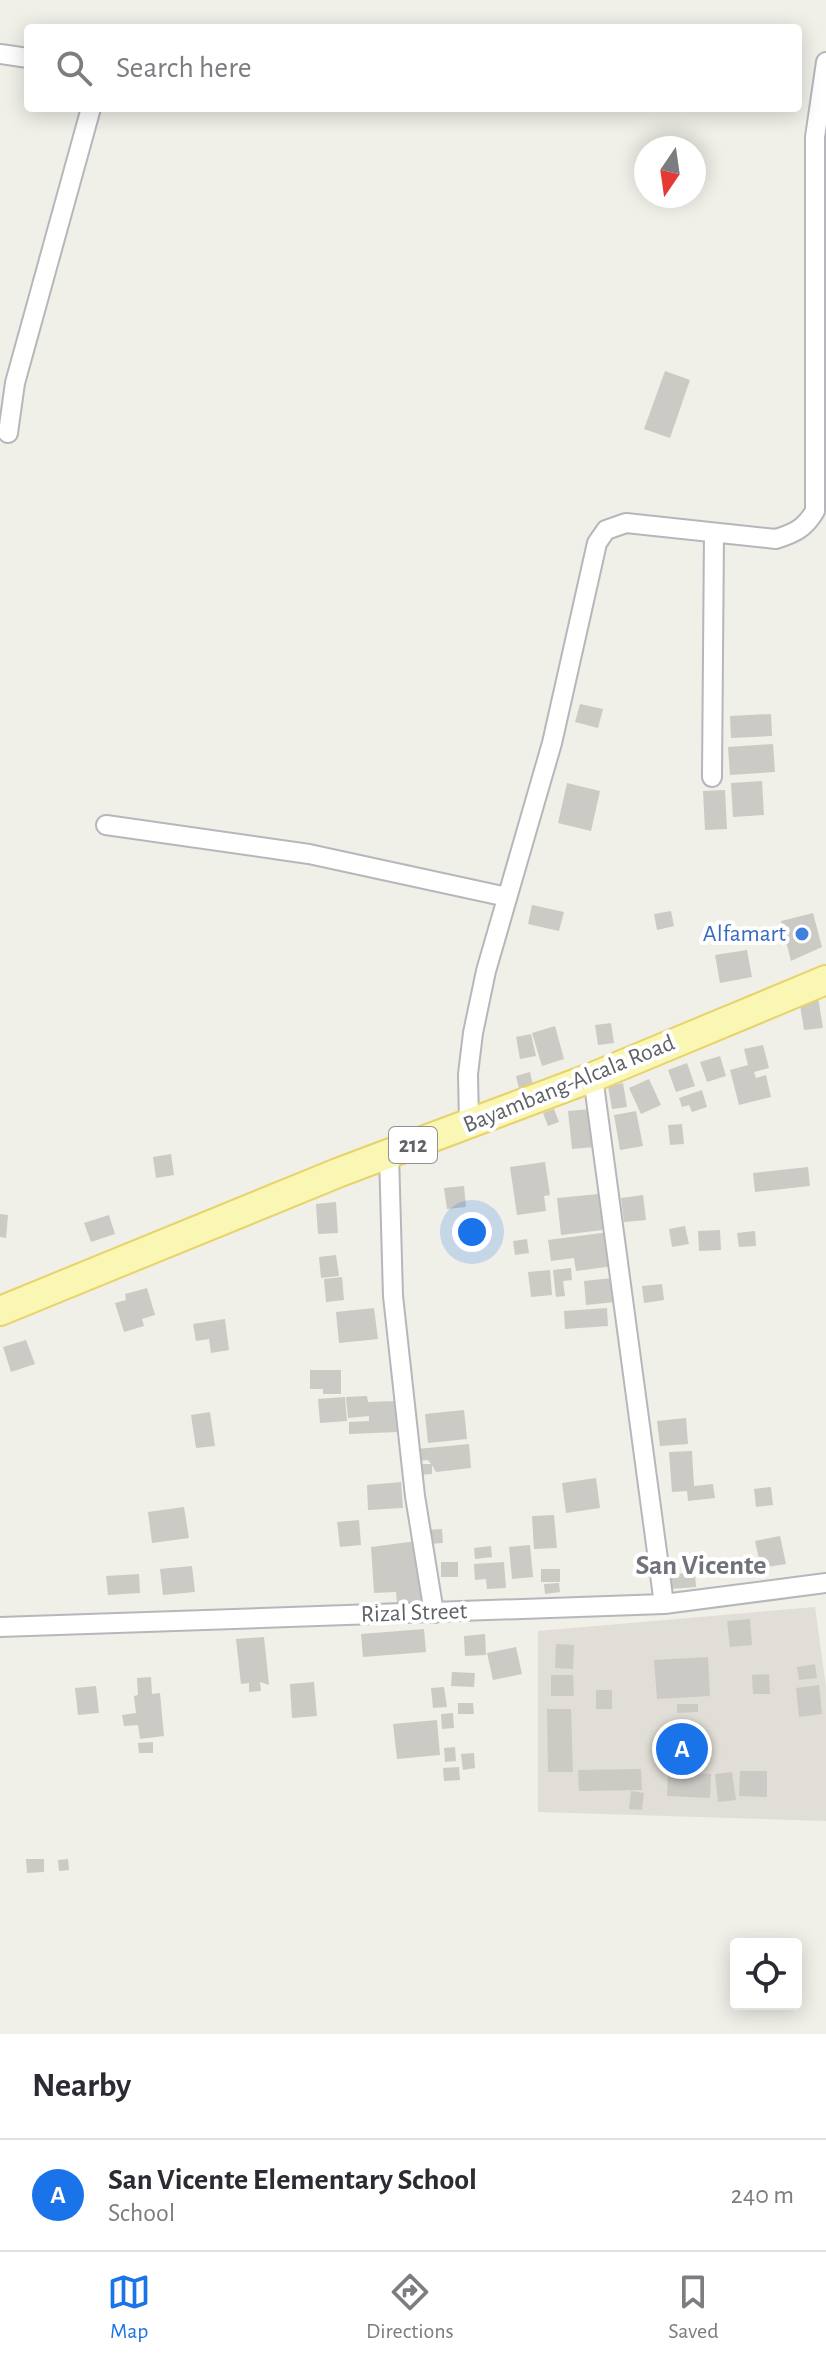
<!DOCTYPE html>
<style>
:root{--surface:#fff;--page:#f2f2f3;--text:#2b2b33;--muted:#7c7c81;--line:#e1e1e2;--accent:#1a73e8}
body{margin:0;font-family:"Alegreya Sans",sans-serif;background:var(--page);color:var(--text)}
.controls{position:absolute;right:24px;bottom:24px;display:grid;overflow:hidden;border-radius:8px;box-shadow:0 4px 20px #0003}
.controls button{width:72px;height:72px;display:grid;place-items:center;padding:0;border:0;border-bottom:2px solid var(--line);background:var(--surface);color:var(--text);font:40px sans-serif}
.compass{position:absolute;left:634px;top:136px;width:72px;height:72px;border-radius:50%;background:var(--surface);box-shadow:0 4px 20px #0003;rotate:193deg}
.you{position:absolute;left:472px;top:1232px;width:28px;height:28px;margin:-20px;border:6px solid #fff;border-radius:50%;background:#1a73e8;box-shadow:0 0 0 12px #1a73e833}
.badge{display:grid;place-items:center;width:52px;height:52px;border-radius:50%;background:var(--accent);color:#fff;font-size:26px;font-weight:700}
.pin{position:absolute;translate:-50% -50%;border:4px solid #fff;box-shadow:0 2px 8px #0006}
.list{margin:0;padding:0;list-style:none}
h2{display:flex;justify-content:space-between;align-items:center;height:104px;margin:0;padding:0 32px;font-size:34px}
h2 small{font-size:26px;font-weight:400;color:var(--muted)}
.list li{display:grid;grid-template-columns:52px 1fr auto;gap:24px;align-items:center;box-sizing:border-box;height:112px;padding:0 32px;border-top:2px solid var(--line)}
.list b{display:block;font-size:30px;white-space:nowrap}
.list p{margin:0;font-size:26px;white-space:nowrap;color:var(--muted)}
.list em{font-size:26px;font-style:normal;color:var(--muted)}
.icon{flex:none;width:44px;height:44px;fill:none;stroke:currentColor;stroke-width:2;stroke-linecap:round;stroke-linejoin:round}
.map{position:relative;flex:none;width:826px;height:2034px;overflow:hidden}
.search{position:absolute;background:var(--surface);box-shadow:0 4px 20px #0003;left:24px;right:24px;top:24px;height:88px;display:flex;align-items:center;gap:20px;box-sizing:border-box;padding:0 28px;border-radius:8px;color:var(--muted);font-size:30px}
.sheet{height:216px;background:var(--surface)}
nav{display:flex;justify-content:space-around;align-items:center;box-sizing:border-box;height:112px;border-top:2px solid var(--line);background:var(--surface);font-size:22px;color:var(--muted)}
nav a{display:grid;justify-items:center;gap:4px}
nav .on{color:var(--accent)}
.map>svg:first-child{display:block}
.education{fill:#e0ded6}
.building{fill:#cccac4}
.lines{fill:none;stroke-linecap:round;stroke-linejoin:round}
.street-casing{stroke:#b5b7bb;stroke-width:22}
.primary-casing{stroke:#e8d368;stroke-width:32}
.street{stroke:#fff;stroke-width:18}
.primary{stroke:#faf6b3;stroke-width:28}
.shop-dot{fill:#3f7fe0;stroke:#fff;stroke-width:3}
.labels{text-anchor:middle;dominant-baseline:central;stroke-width:8;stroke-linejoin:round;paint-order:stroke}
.shield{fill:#fff;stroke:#8f9195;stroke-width:2}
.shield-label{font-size:22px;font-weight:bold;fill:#5f6267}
.shop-label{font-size:24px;fill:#366cbe;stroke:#fff;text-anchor:end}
.street-label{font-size:24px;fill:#5f6267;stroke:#fff}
.quarter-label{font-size:28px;font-weight:bold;fill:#707379;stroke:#fff}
</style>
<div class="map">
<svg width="826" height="2034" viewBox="0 0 826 2034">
<rect width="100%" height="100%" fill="#f0efe8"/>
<path class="education" d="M815,1607L826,1687V1821L538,1812V1631Z"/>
<g class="building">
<path d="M665,371L690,380L670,438L644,429Z"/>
<path d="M580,704L603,709L598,728L575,722Z"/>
<path d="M771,714L772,736L731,738L730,716Z"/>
<path d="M773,744L775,772L730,775L728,747Z"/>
<path d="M762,781L764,815L733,817L731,783Z"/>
<path d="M567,783L600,791L591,831L558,823Z"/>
<path d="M725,790L727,829L705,830L703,791Z"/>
<path d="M532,905L564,912L559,931L528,924Z"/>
<path d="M671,911L674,926L657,930L654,914Z"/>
<path d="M813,913L822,947L791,961L781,921Z"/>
<path d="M747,950L752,977L720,983L715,955Z"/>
<path d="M818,997L823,1028L804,1030L799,999Z"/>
<path d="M611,1023L614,1043L598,1045L595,1025Z"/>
<path d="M555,1026L564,1059L542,1066L532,1033Z"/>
<path d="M531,1034L536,1056L520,1059L516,1037Z"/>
<path d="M763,1045L769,1068L754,1072L756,1078L766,1075L771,1097L739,1105L730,1070L748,1065L744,1049Z"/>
<path d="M720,1056L726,1076L707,1082L700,1062Z"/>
<path d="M687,1063L695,1086L676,1092L668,1070Z"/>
<path d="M530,1072L534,1090L520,1093L516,1076Z"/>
<path d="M649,1079L661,1105L641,1114L629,1088Z"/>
<path d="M623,1083L627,1107L612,1109L608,1086Z"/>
<path d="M702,1090L707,1107L692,1112L689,1105L682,1107L679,1098Z"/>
<path d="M554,1109L559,1122L548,1126L543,1113Z"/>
<path d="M591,1109L594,1147L572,1149L568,1111Z"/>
<path d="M636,1111L643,1146L620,1150L614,1115Z"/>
<path d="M682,1124L684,1144L670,1145L668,1125Z"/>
<path d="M171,1154L174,1175L156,1178L153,1157Z"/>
<path d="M545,1162L550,1195L544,1196L546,1211L517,1215L510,1167Z"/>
<path d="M808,1167L810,1186L755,1192L753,1173Z"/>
<path d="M464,1186L466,1207L447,1209L444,1188Z"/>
<path d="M599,1194L603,1230L561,1235L557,1198Z"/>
<path d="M643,1195L646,1220L624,1222L621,1198Z"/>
<path d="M336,1202L338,1233L318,1234L316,1204Z"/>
<path d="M0,1214L8,1215L6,1238L0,1237Z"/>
<path d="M109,1215L115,1234L91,1242L84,1223Z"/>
<path d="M685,1226L689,1244L672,1247L669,1229Z"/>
<path d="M720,1230L721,1250L699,1251L698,1231Z"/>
<path d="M755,1231L756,1246L739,1247L737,1233Z"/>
<path d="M609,1232L614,1266L576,1271L574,1258L551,1261L548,1240Z"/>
<path d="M527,1239L529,1253L515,1255L513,1241Z"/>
<path d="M336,1255L339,1276L321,1278L319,1257Z"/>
<path d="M571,1268L572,1280L563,1281L565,1296L556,1297L553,1270Z"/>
<path d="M550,1270L552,1295L531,1297L528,1272Z"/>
<path d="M342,1277L344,1300L326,1302L324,1279Z"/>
<path d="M613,1278L615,1302L586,1305L584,1281Z"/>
<path d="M662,1284L664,1300L644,1303L642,1286Z"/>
<path d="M147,1288L155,1315L142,1319L144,1326L124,1332L115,1303L126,1300L125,1294Z"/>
<path d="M374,1308L378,1339L339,1343L336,1312Z"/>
<path d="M607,1308L608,1326L565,1329L564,1311Z"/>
<path d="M225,1319L229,1350L211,1353L209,1339L196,1341L193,1324Z"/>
<path d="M26,1340L35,1364L11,1372L3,1347Z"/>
<path d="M310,1370H341V1394H323V1389H310Z"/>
<path d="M367,1396L368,1402L397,1401L398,1432L349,1434V1422L369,1421V1416L348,1418L346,1397Z"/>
<path d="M345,1397L347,1421L320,1423L318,1399Z"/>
<path d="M464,1410L467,1439L428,1443L425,1414Z"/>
<path d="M210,1412L215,1446L196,1448L191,1415Z"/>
<path d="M686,1418L688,1444L660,1446L657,1421Z"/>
<path d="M469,1444L471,1468L436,1472L432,1465V1474L418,1475L417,1464H431L428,1460L418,1461L417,1449Z"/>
<path d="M692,1451L694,1486L713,1484L715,1498L688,1501L687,1491L672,1492L669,1452Z"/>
<path d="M596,1478L600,1508L566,1513L562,1483Z"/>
<path d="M401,1482L403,1508L368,1510L367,1485Z"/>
<path d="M771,1487L773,1505L756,1507L754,1489Z"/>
<path d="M184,1507L189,1538L152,1543L148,1512Z"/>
<path d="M554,1515L557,1548L534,1549L532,1516Z"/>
<path d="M359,1520L361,1545L340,1547L337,1522Z"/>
<path d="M442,1529L443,1543L428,1544L427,1530Z"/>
<path d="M780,1536L786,1564L761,1568L755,1541Z"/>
<path d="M417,1541L422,1601L397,1603L396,1592L374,1593L371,1547Z"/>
<path d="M530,1545L533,1577L512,1579L509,1547Z"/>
<path d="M491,1546L492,1557L475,1559L474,1548Z"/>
<rect x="441" y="1562" width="17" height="15"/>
<path d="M504,1562L506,1588L487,1589L486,1579L475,1580L474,1564Z"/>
<path d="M192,1566L195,1592L163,1595L160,1569Z"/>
<rect x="541" y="1569" width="19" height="13"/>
<path d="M695,1573L696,1587L668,1589L667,1574Z"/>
<path d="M139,1574L140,1593L108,1595L106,1576Z"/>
<path d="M559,1583L560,1592L545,1594L544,1584Z"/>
<path d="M750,1619L752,1645L730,1647L727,1621Z"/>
<path d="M424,1629L426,1652L363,1657L361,1634Z"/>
<path d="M485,1634L486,1655L465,1656L464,1636Z"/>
<path d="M264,1637L269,1685L260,1682L261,1691L249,1692V1683L241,1684L236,1639Z"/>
<path d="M556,1644L574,1645L573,1669L555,1668Z"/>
<path d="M516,1647L522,1674L493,1680L487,1653Z"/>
<path d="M708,1657L710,1696L657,1699L654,1660Z"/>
<path d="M815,1664L817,1678L799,1680L797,1667Z"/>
<path d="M452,1672L475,1673L474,1687L451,1686Z"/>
<path d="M769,1674L770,1694H753L752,1675Z"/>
<path d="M551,1675H573L574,1696H551Z"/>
<path d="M151,1677L152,1694L160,1693L164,1736L140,1739L138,1725L124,1726L122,1715L136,1713L134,1696L138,1695L137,1678Z"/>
<path d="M314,1682L317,1716L292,1718L290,1684Z"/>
<path d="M819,1685L822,1714L799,1717L796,1688Z"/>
<path d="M96,1686L99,1713L78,1715L75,1688Z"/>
<path d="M444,1687L447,1707L433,1708L431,1688Z"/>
<rect x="596" y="1690" width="16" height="19"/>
<path d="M458,1703H473L474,1714H458Z"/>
<path d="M677,1704H698V1712L677,1713Z"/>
<path d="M547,1709H571L573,1772H548Z"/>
<path d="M453,1713L454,1728L442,1729L441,1714Z"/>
<path d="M437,1720L440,1755L397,1759L393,1724Z"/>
<path d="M153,1742V1753H139L138,1743Z"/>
<path d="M455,1747L456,1761L445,1762L444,1748Z"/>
<path d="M474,1753L475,1768L463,1770L461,1754Z"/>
<path d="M459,1767L460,1780L444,1781L443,1768Z"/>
<path d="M641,1769L642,1790L579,1791L578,1770Z"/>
<path d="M740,1771H767V1797L739,1796Z"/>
<path d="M668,1772L711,1774L710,1798L667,1796Z"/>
<path d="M732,1772L736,1800L718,1802L715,1774Z"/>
<path d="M631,1791L644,1793L642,1810L629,1809Z"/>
<path d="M26,1859H44V1872L27,1873Z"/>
<path d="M68,1859L69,1870L59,1871L58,1860Z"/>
</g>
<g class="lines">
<defs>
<g id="street">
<path d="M0,54L28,58"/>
<path d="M8,433L15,383L91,108"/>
<path d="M712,777L714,533"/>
<path d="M106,825L309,854L507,897"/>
<path d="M593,1077L664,1604"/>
<path d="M469,1124L468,1074L473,1033L486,971L552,743L597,543L606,530L626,523L776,539C795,533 805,528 815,511V137L826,62"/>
<path d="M389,1154L393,1296L415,1496L434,1613"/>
<path d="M0,1627L664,1604L826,1583"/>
</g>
<path id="primary" d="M0,1311L340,1172L593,1077L826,980"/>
</defs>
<use href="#street" class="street-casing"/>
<use href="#primary" class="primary-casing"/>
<use href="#street" class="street"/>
<use href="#primary" class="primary"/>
</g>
<circle class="shop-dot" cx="802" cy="934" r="8"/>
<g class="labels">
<rect class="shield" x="389" y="1127" width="48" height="36" rx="6"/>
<g class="shield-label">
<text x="413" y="1145">212</text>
</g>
<g class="shop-label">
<text x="786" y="934">Alfamart</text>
</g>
<g class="street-label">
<text transform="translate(569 1084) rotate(-22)">Bayambang-Alcala Road</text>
<text transform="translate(414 1613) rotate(-2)">Rizal Street</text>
</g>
<g class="quarter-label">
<text x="701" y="1566">San Vicente</text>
</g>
</g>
</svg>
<div class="controls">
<button><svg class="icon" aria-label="locate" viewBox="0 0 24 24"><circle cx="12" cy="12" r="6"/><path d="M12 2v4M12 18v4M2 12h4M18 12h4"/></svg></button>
</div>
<svg class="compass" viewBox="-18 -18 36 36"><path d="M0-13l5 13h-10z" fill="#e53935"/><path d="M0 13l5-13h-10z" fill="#7c7c81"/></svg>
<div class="you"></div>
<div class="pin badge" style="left:682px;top:1749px">A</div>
<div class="search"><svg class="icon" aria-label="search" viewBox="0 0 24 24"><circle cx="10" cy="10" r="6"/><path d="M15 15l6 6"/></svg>Search here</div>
</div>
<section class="sheet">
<h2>Nearby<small></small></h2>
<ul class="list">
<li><span class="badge">A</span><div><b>San Vicente Elementary School</b><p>School</p></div><em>240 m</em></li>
</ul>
</section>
<nav>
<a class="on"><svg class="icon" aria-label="map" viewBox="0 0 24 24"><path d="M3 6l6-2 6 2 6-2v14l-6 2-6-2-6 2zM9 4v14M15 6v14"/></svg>Map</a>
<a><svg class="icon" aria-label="directions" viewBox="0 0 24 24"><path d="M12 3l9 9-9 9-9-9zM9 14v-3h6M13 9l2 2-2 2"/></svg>Directions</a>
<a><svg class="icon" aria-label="saved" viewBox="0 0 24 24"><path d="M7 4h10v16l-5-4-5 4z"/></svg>Saved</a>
</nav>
